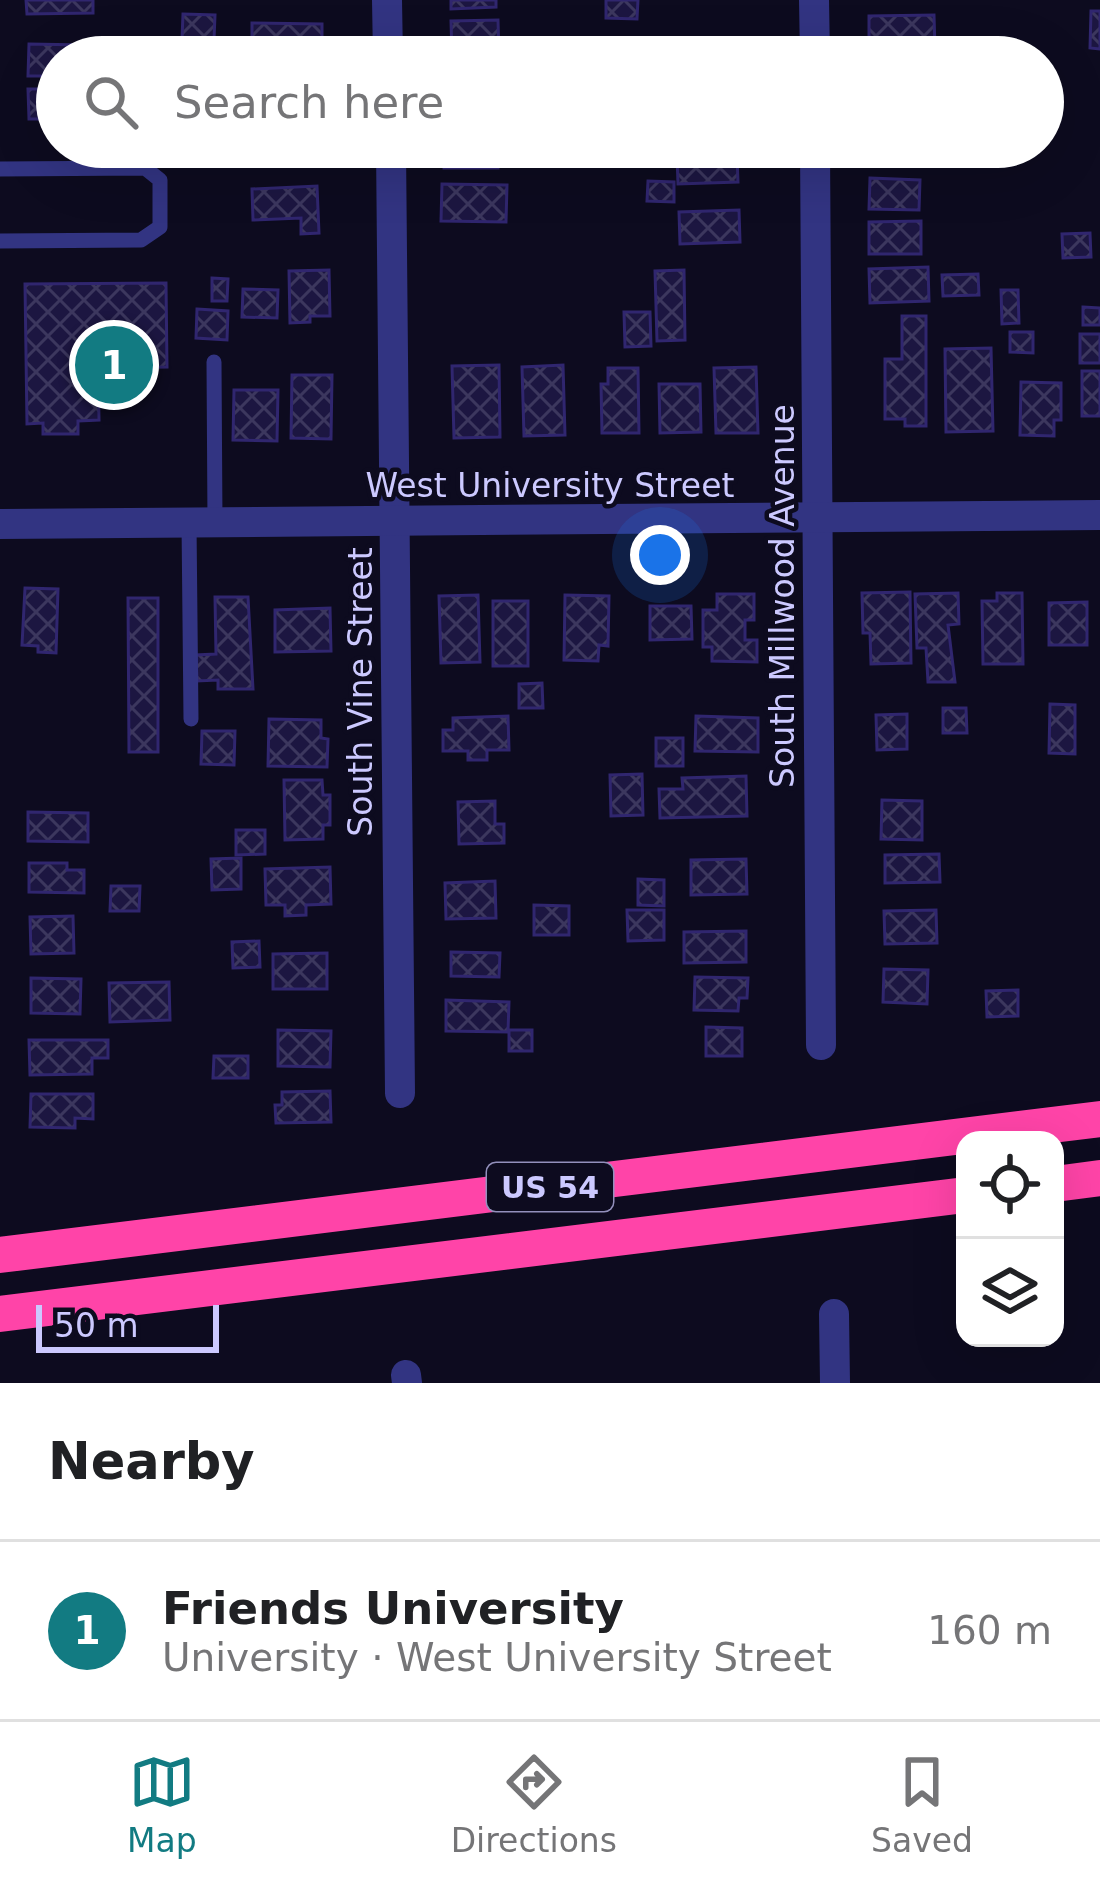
<!DOCTYPE html>
<meta charset="utf-8">
<style>
:root{--surface:#fff;--page:#f6f6f6;--text:#202124;--muted:#757577;--line:#e0e0e0;--accent:#127b82}
body{margin:0;font-family:"DejaVu Sans",sans-serif;background:var(--page);color:var(--text)}
.controls{position:absolute;right:36px;bottom:36px;display:grid;overflow:hidden;border-radius:24px;box-shadow:0 12px 48px #0002}
.controls button{width:108px;height:108px;display:grid;place-items:center;padding:0;border:0;border-bottom:3px solid var(--line);background:var(--surface);color:var(--text);font:60px sans-serif}
.scale{position:absolute;left:36px;bottom:30px;width:183px;box-sizing:border-box;padding-left:12px;border:6px solid #ccc9ff;border-top:0;font-size:33px;line-height:42px;white-space:nowrap;color:#ccc9ff;-webkit-text-stroke:9px #0d0b1f;paint-order:stroke}
.you{position:absolute;left:660px;top:555px;width:42px;height:42px;margin:-30px;border:9px solid #fff;border-radius:50%;background:#1a73e8;box-shadow:0 0 0 18px #1a73e833}
.badge{display:grid;place-items:center;width:78px;height:78px;border-radius:50%;background:var(--accent);color:#fff;font-size:39px;font-weight:700}
.pin{position:absolute;translate:-50% -50%;border:6px solid #fff;box-shadow:0 3px 12px #0006}
.list{margin:0;padding:0;list-style:none}
h2{display:flex;justify-content:space-between;align-items:center;height:156px;margin:0;padding:0 48px;font-size:51px}
h2 small{font-size:39px;font-weight:400;color:var(--muted)}
.list li{display:grid;grid-template-columns:78px 1fr auto;gap:36px;align-items:center;box-sizing:border-box;height:180px;padding:0 48px;border-top:3px solid var(--line)}
.list b{display:block;font-size:45px;white-space:nowrap}
.list p{margin:0;font-size:39px;white-space:nowrap;color:var(--muted)}
.list em{font-size:39px;font-style:normal;color:var(--muted)}
.icon{flex:none;width:66px;height:66px;fill:none;stroke:currentColor;stroke-width:2;stroke-linecap:round;stroke-linejoin:round}
.map{position:relative;flex:none;width:1100px;height:1383px;overflow:hidden}
.search{position:absolute;background:var(--surface);box-shadow:0 12px 48px #0002;left:36px;right:36px;top:36px;height:132px;display:flex;align-items:center;gap:30px;box-sizing:border-box;padding:0 42px;border-radius:66px;color:var(--muted);font-size:45px}
.sheet{height:336px;background:var(--surface)}
nav{display:flex;justify-content:space-around;align-items:center;box-sizing:border-box;height:168px;border-top:3px solid var(--line);background:var(--surface);font-size:33px;color:var(--muted)}
nav a{display:grid;justify-items:center;gap:6px}
nav .on{color:var(--accent)}
.map>svg:first-child{display:block}
.building{fill:url(#building-cross-hatch);stroke:#30266f;stroke-width:3}
.lines{fill:none;stroke-linecap:round;stroke-linejoin:round}
.lane{stroke:#323482;stroke-width:15}
.street{stroke:#323482;stroke-width:30}
.highway{stroke:#ff44a8;stroke-width:36}
.labels{text-anchor:middle;dominant-baseline:central;stroke-width:9;stroke-linejoin:round;paint-order:stroke}
.shield{fill:#0d0b1f;stroke:#9390bc;stroke-width:3}
.shield-label{font-size:30px;font-weight:bold;fill:#ccc9ff}
.street-label{font-size:33px;fill:#ccc9ff;stroke:#0d0b1f}
</style>
<div class="map">
<svg width="1100" height="1383" viewBox="0 0 1100 1383">
<defs>
<pattern id="building-cross-hatch" width="8" height="8" patternUnits="userSpaceOnUse" patternTransform="scale(3)"><rect width="8" height="8" fill="#1c1641"/><path d="M0 0l8 8M0 8l8-8" fill="none" stroke="#3c375e"/></pattern>
</defs>
<rect width="100%" height="100%" fill="#0d0b1f"/>
<g class="building">
<path d="M26,0H93V13L27,14Z"/>
<path d="M451,0H496V7L451,9Z"/>
<path d="M606,0H638L637,19L606,18Z"/>
<path d="M1091,11H1100V49L1090,48Z"/>
<path d="M183,14L215,15L214,40L182,39Z"/>
<path d="M934,15L935,49L869,50V16Z"/>
<path d="M498,20L499,55L452,56L451,21Z"/>
<path d="M252,23L322,24V57H252Z"/>
<path d="M679,43L740,44L739,57H679Z"/>
<path d="M29,44L83,45V57H57V76H28Z"/>
<rect x="520" y="45" width="28" height="12"/>
<path d="M28,89H57V119H29Z"/>
<path d="M244,147H323V166L244,164Z"/>
<path d="M443,147H498V168H444Z"/>
<path d="M874,147H930V157L874,159Z"/>
<path d="M737,155L738,182L678,184L677,156Z"/>
<path d="M870,178L920,180L919,210L869,209Z"/>
<path d="M648,181L674,182V202L647,201Z"/>
<path d="M442,184L507,185L506,222L441,221Z"/>
<path d="M317,186L319,233L301,234V218L253,220L252,189Z"/>
<path d="M739,210L740,242L680,244L679,212Z"/>
<path d="M921,221V254H869V222Z"/>
<path d="M1090,233L1091,257L1063,258L1062,234Z"/>
<path d="M928,267L929,301L870,303L869,269Z"/>
<path d="M329,270L330,316H310V322L290,323L289,271Z"/>
<path d="M684,270L685,340L657,341L655,271Z"/>
<path d="M978,274L979,295L943,296L942,275Z"/>
<path d="M212,278L228,279L227,301H212Z"/>
<path d="M166,283L167,367L119,368V349L98,350L99,420L78,421V434H43V423L27,424L25,284Z"/>
<path d="M243,289L278,290L277,318L242,317Z"/>
<path d="M1001,290H1018L1019,323L1002,324Z"/>
<path d="M1083,307L1100,308V325H1083Z"/>
<path d="M197,309L228,311L227,340L196,338Z"/>
<path d="M624,312H650L651,346L625,347Z"/>
<path d="M902,316H926V426H905V419H885V359H902Z"/>
<path d="M1010,332H1033V353L1010,352Z"/>
<rect x="1080" y="334" width="20" height="29"/>
<path d="M991,348L993,431L946,432L945,349Z"/>
<path d="M499,365L500,437L454,438L452,366Z"/>
<path d="M563,365L565,435L524,436L522,367Z"/>
<path d="M756,367L758,433H716L714,368Z"/>
<path d="M608,368H638L639,433H602L601,384H608Z"/>
<rect x="1082" y="371" width="18" height="45"/>
<path d="M292,375H332L331,439L291,438Z"/>
<path d="M1021,382L1061,383V420H1054V436L1020,435Z"/>
<path d="M659,384H700L701,432L660,433Z"/>
<path d="M234,390H278L277,441L233,440Z"/>
<path d="M25,588L58,589L56,653L38,652V646L22,645Z"/>
<path d="M910,592L911,663L871,664L870,633H863L862,593Z"/>
<path d="M958,593L959,624L948,625L955,682H928L926,648H917L915,594Z"/>
<path d="M997,593H1022L1023,664H983L982,601H997Z"/>
<path d="M717,594H754V620H745V640H757V662L712,661V647H703V610H717Z"/>
<path d="M478,595L480,662L441,663L439,596Z"/>
<path d="M565,595L609,596L608,646L599,645L598,661L564,660Z"/>
<path d="M215,597H248L253,689H218V680L197,681L196,655L216,654Z"/>
<path d="M128,598H158V752H129Z"/>
<rect x="493" y="601" width="35" height="65"/>
<path d="M1087,602V645H1049V603Z"/>
<path d="M650,606H691L692,639L650,640Z"/>
<path d="M330,608L331,651L275,652V610Z"/>
<path d="M542,683L543,708H519V684Z"/>
<path d="M1050,704L1075,705V754L1049,753Z"/>
<path d="M943,708H966L967,733H943Z"/>
<path d="M907,714V749L877,750L876,715Z"/>
<path d="M508,716L509,750H487V760H468V751H443V730H453V718Z"/>
<path d="M696,716L758,718V752L695,751Z"/>
<path d="M269,719L321,720V738L328,739L327,767L268,766Z"/>
<path d="M202,731H235L234,765L201,764Z"/>
<rect x="656" y="738" width="27" height="28"/>
<path d="M642,774L643,815L611,816L610,775Z"/>
<path d="M746,776L747,816L660,818L659,789H683L682,778Z"/>
<path d="M284,780H322L323,795H330V825H323V839L285,840Z"/>
<path d="M882,800L922,801V840L881,839Z"/>
<path d="M495,801V824H504V843L459,844L458,802Z"/>
<path d="M28,812L88,813V842L28,841Z"/>
<path d="M236,830H265V854L236,855Z"/>
<path d="M939,854L940,882L885,883V855Z"/>
<path d="M241,858V889L212,890L211,859Z"/>
<path d="M746,859L747,894L691,895V860Z"/>
<path d="M29,863H67V870H84V893L29,892Z"/>
<path d="M330,867L331,904L306,905V915L285,916V905H266L265,869Z"/>
<path d="M638,879L664,880V906L638,905Z"/>
<path d="M495,881L496,918L446,919L445,883Z"/>
<path d="M111,886H140L139,911H110Z"/>
<path d="M534,905L569,906V935H534Z"/>
<path d="M627,910H664V940L628,941Z"/>
<path d="M936,910L937,943L885,944L884,911Z"/>
<path d="M73,916L74,953L31,954L30,917Z"/>
<path d="M746,931V962L684,963V932Z"/>
<path d="M259,941L260,967L233,968L232,942Z"/>
<path d="M451,952L500,953L499,977L451,976Z"/>
<path d="M327,953V989H273V954Z"/>
<path d="M884,969L928,970L927,1004L883,1002Z"/>
<path d="M695,977L748,978L747,998H739L738,1011L694,1010Z"/>
<path d="M31,978L81,979L80,1014L31,1013Z"/>
<path d="M169,982L170,1020L110,1022L109,983Z"/>
<path d="M1018,990V1016L987,1017L986,991Z"/>
<path d="M446,1000L509,1002L508,1032L446,1031Z"/>
<path d="M706,1027L742,1028V1056H706Z"/>
<path d="M278,1030L331,1031L330,1067L278,1066Z"/>
<rect x="509" y="1030" width="23" height="21"/>
<path d="M29,1040H108V1058H92V1074L30,1075Z"/>
<path d="M214,1056H248V1078H213Z"/>
<path d="M330,1091L331,1122L276,1123L275,1105H282V1092Z"/>
<path d="M31,1094H93V1119L75,1118V1128L30,1127Z"/>
</g>
<g class="lines">
<g class="lane">
<path d="M0,169L145,168L160,180V227L141,240L0,241"/>
<path d="M214,362L215,523"/>
<path d="M189,523L191,719"/>
</g>
<g class="street">
<path d="M387,0L388,57"/>
<path d="M814,0L815,57"/>
<path d="M391,147L400,1093"/>
<path d="M815,147L821,1045"/>
<path d="M0,524L1100,515"/>
<path d="M834,1314L835,1383"/>
<path d="M406,1375L407,1383"/>
</g>
<g class="highway">
<path d="M1055,1184L1100,1178"/>
<path d="M0,1255L1100,1119"/>
<path d="M0,1314L965,1195"/>
</g>
</g>
<g class="labels">
<rect class="shield" x="487" y="1163" width="126" height="48" rx="9"/>
<g class="shield-label">
<text x="550" y="1187">US 54</text>
</g>
<g class="street-label">
<text x="550" y="485">West University Street</text>
<text transform="translate(782 596) rotate(-90)">South Millwood Avenue</text>
<text transform="translate(360 692) rotate(-90)">South Vine Street</text>
</g>
</g>
</svg>
<div class="controls">
<button><svg class="icon" aria-label="locate" viewBox="0 0 24 24"><circle cx="12" cy="12" r="6"/><path d="M12 2v4M12 18v4M2 12h4M18 12h4"/></svg></button>
<button><svg class="icon" aria-label="layers" viewBox="0 0 24 24"><path d="M12 4l9 5-9 5-9-5zM3 14l9 5 9-5"/></svg></button>
</div>
<div class="scale">50 m</div>
<div class="you"></div>
<div class="pin badge" style="left:114px;top:365px">1</div>
<div class="search"><svg class="icon" aria-label="search" viewBox="0 0 24 24"><circle cx="10" cy="10" r="6"/><path d="M15 15l6 6"/></svg>Search here</div>
</div>
<section class="sheet">
<h2>Nearby<small></small></h2>
<ul class="list">
<li><span class="badge">1</span><div><b>Friends University</b><p>University · West University Street</p></div><em>160 m</em></li>
</ul>
</section>
<nav>
<a class="on"><svg class="icon" aria-label="map" viewBox="0 0 24 24"><path d="M3 6l6-2 6 2 6-2v14l-6 2-6-2-6 2zM9 4v14M15 6v14"/></svg>Map</a>
<a><svg class="icon" aria-label="directions" viewBox="0 0 24 24"><path d="M12 3l9 9-9 9-9-9zM9 14v-3h6M13 9l2 2-2 2"/></svg>Directions</a>
<a><svg class="icon" aria-label="saved" viewBox="0 0 24 24"><path d="M7 4h10v16l-5-4-5 4z"/></svg>Saved</a>
</nav>
